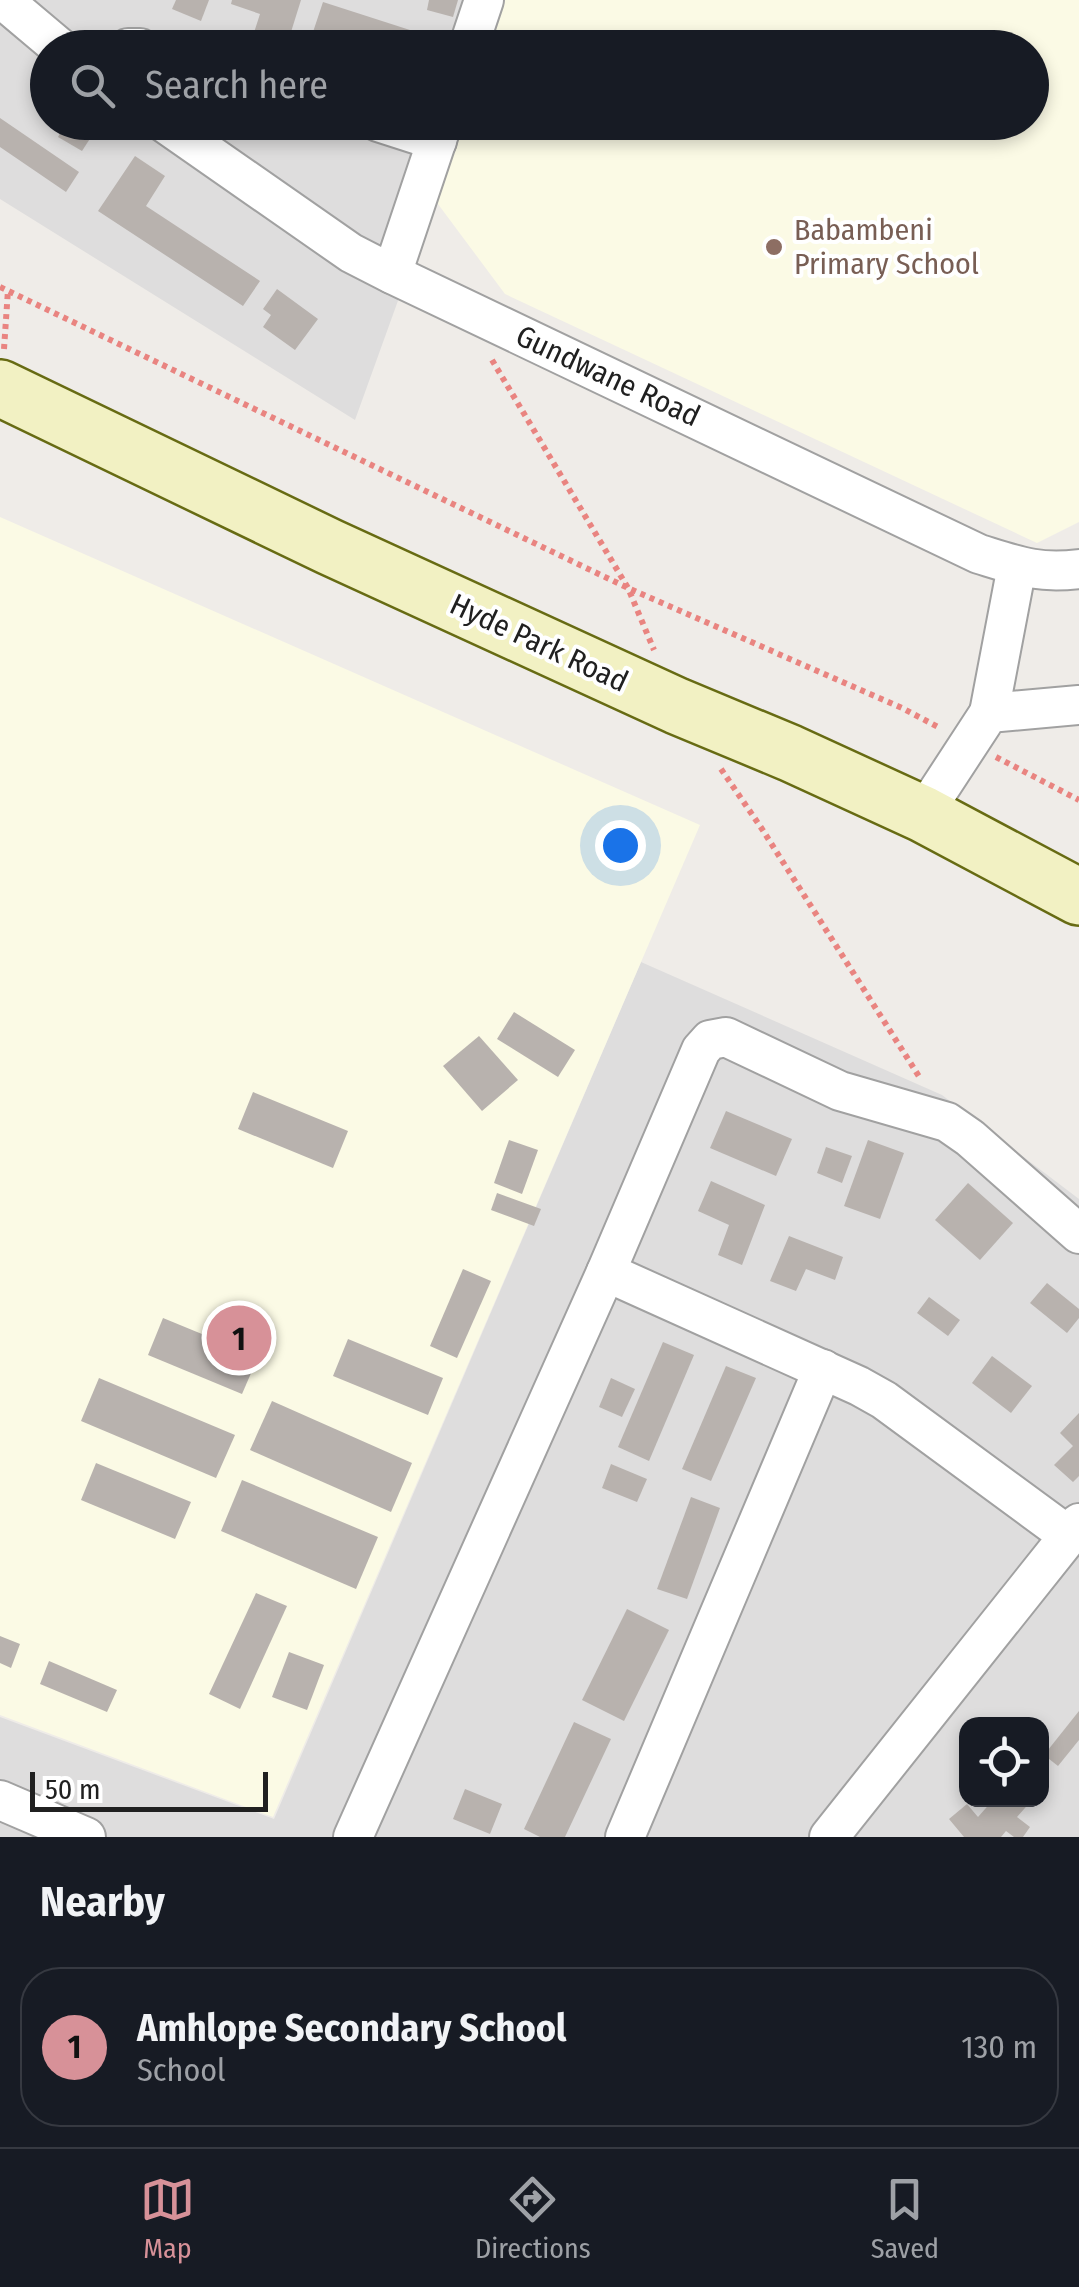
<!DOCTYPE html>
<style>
:root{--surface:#171b24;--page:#20242c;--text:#f1f3f6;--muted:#9ea1a6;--line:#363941;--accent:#d79198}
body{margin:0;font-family:"Fira Sans Condensed",sans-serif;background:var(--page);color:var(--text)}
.controls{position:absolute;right:30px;bottom:30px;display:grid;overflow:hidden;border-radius:20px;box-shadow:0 5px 15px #0003}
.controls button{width:90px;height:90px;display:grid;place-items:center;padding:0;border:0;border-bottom:2px solid var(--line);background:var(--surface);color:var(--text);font:50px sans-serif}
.scale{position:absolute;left:30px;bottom:25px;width:238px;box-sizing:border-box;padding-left:10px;border:5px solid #202020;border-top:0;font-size:28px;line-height:35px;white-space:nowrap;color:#202020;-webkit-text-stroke:8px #fff;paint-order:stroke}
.you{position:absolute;left:620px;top:845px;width:35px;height:35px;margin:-25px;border:8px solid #fff;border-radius:50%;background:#1a73e8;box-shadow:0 0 0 15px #1a73e833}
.badge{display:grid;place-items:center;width:65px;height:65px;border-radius:50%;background:var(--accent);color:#111;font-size:32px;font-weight:700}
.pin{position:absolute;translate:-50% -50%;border:5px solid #fff;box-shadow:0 2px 10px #0006}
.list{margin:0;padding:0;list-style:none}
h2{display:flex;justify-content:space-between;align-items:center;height:130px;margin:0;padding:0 40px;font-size:42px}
h2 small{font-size:32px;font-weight:400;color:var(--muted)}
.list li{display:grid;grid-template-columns:65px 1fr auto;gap:30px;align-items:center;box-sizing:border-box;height:160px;margin:0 20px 20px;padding:0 20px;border:2px solid var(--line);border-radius:40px}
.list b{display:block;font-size:38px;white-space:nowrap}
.list p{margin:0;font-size:32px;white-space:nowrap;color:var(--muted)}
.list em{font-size:32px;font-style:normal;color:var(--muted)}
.icon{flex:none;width:55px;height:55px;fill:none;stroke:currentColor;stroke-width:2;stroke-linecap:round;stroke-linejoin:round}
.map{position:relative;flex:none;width:1079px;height:1837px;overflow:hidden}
.search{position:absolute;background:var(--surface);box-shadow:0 5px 15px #0003;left:30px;right:30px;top:30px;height:110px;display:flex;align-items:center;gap:25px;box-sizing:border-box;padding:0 35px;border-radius:55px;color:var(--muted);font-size:38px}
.sheet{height:310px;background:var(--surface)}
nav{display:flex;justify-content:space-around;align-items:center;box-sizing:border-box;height:140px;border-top:2px solid var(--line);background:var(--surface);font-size:28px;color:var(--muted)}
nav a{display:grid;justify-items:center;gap:5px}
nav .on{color:var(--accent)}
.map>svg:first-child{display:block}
.residential{fill:#dedddd;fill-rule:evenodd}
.education{fill:#fbfae5}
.building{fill:#b8b2ae}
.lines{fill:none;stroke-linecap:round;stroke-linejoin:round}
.street-casing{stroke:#a1a1a1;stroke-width:42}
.secondary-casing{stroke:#676b13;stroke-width:60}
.path{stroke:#e98480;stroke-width:6;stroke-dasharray:5 5;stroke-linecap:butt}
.street{stroke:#fff;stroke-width:38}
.secondary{stroke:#f2f1c3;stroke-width:55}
.education-dot{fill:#8d6e63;stroke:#fff;stroke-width:4}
.labels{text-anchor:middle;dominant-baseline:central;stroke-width:8;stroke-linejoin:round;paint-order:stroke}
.education-label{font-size:30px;fill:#785e54;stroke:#fff;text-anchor:start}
.street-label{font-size:30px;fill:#202020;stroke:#fff}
</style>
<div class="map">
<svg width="1079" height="1837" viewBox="0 0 1079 1837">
<rect width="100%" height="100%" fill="#efece8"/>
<g class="residential">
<path d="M0,0H505L488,47L48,48V122L462,123L355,420L0,199Z"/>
<path d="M641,962L942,1095L1079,1199V1837H0V1717L274,1819ZM966,1724H1042V1800H966Z"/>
</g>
<g class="education">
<path d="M505,0H1079V522L1037,543L505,294L435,200L462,123L1032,122V48L488,47Z"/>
<path d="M0,517L700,825L273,1817L0,1715Z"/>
</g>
<g class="building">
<path d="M176,0H209L201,21L172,9Z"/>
<path d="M232,0H301L286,48H249L260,14L231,4Z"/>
<path d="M429,0H458L453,17L427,10Z"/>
<path d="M323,2L441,40L438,48H360L313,32Z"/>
<path d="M0,118L79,172L66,192L0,147Z"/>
<path d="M66,122H73L93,134L82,151L58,137Z"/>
<path d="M135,156L165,176L146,206L260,281L243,306L98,211Z"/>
<path d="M277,289L318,319L295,350L263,327L271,315L263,309Z"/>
<path d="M514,1012L575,1050L558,1077L497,1039Z"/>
<path d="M479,1036L518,1080L482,1111L443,1066Z"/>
<path d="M253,1092L348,1131L333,1168L238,1129Z"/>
<path d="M726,1111L792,1139L776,1176L710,1148Z"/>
<path d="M509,1140L538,1150L522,1194L494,1183Z"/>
<path d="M868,1140L904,1153L880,1219L844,1206Z"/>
<path d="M826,1147L852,1156L842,1183L817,1173Z"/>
<path d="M711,1181L765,1205L742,1265L718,1255L729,1225L698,1211Z"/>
<path d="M968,1183L1013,1223L980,1260L935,1220Z"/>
<path d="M497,1193L541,1209L534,1226L491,1210Z"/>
<path d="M789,1236L843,1257L835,1280L806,1269L796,1291L770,1281Z"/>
<path d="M463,1269L491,1281L457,1358L430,1346Z"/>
<path d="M1047,1283L1079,1309V1318L1067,1333L1030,1303Z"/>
<path d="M929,1297L960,1320L948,1336L917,1313Z"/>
<path d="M163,1318L258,1357L242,1394L148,1355Z"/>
<path d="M348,1339L443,1378L428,1415L333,1376Z"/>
<path d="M663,1342L694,1355L649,1461L618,1447Z"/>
<path d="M992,1356L1032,1386L1011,1413L972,1383Z"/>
<path d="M726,1366L756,1378L711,1481L682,1469Z"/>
<path d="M99,1378L235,1435L216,1478L81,1421Z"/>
<path d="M611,1378L635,1389L622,1417L599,1407Z"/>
<path d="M272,1401L412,1463L391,1512L250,1450Z"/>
<path d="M1079,1413V1476L1073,1482L1054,1465L1073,1446L1060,1433Z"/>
<path d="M96,1463L191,1502L175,1539L81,1500Z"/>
<path d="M611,1464L647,1479L637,1502L602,1488Z"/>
<path d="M242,1480L378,1537L356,1589L221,1531Z"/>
<path d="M691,1497L720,1508L687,1599L657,1589Z"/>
<path d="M256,1593L287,1606L240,1709L209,1694Z"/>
<path d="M627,1609L669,1630L624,1721L582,1700Z"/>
<path d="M0,1636L20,1644L11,1668L0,1663Z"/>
<path d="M289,1652L324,1665L307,1710L272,1697Z"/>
<path d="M49,1661L117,1690L107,1712L40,1684Z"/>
<path d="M1079,1711V1740L1058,1766L1044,1755Z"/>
<path d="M574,1722L611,1739L565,1837H540L524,1829Z"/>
<path d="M465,1789L502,1804L490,1834L453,1819Z"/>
<path d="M993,1800H1032L1017,1817L1030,1827L1023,1837H1014L1006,1831L1001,1837H964L949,1819L967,1804L978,1817Z"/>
</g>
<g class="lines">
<defs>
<g id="street">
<path d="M3,0L60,48"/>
<path d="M128,48H140"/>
<path d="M468,48L484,0"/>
<path d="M163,122L351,253L392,274L979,554C1018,566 1038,574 1079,569"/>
<path d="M378,122L437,141"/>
<path d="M392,274L443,122"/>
<path d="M989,713L1017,566"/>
<path d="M923,814L989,713L1079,705"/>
<path d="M606,1272L859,1386L884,1400L1069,1536"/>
<path d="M0,1800L86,1837"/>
<path d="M353,1837L606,1272L701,1050L710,1040L726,1037L840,1091L947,1122L970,1138L1079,1234"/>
<path d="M625,1837L823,1369"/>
<path d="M829,1837L1079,1523"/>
</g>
<path id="secondary" d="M0,388L330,547L677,706L790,753L923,814L1079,897"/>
</defs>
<use href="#street" class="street-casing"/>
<use href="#secondary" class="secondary-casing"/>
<g class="path">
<path d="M0,287L628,588L902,708L940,728"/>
<path d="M4,349L8,290"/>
<path d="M492,360L628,588L654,650"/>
<path d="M996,757L1079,800"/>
<path d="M721,769L762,829L920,1078"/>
</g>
<use href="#street" class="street"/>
<use href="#secondary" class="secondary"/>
</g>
<circle class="education-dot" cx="774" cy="247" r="10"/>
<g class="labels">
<g class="education-label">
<text x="794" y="230">Babambeni<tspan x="794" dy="34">Primary School</tspan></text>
</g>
<g class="street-label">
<text transform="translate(608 376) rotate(25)">Gundwane Road</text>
<text transform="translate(539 643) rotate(25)">Hyde Park Road</text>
</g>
</g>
</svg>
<div class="controls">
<button><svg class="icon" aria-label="locate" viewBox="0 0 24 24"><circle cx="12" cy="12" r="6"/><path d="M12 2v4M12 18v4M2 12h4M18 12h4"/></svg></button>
</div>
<div class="scale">50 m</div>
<div class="you"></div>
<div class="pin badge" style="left:239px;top:1338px">1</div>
<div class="search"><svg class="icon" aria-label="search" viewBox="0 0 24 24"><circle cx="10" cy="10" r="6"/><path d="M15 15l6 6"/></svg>Search here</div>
</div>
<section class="sheet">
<h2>Nearby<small></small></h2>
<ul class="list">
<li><span class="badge">1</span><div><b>Amhlope Secondary School</b><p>School</p></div><em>130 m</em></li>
</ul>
</section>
<nav>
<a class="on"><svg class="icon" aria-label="map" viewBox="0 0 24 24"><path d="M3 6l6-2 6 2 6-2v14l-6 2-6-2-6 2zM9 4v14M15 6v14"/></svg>Map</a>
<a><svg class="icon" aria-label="directions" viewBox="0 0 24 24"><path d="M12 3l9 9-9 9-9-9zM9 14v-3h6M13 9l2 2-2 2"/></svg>Directions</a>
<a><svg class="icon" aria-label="saved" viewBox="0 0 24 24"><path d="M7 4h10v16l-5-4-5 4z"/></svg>Saved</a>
</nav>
